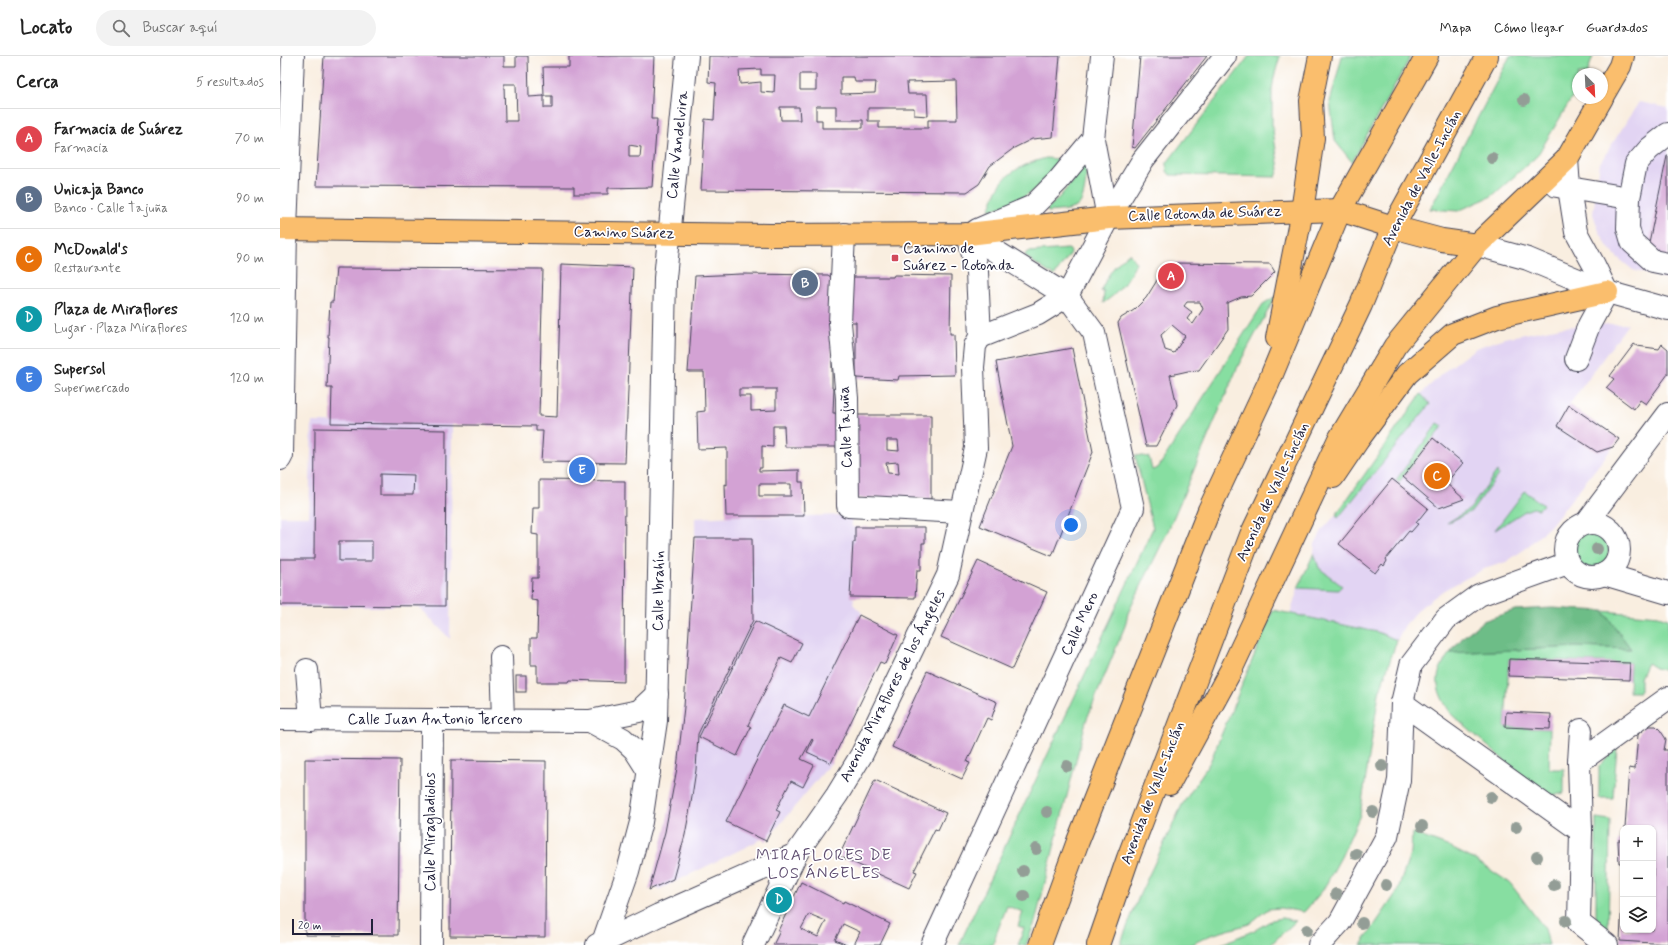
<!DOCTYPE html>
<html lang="es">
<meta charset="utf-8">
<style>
:root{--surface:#fff;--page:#f2f2f2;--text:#222;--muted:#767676;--line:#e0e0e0;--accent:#d93025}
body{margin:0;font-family:Mynerve,sans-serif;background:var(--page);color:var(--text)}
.controls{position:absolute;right:12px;bottom:12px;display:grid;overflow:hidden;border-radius:8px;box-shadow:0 1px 3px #0004}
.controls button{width:36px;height:36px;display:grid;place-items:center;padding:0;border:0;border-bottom:1px solid var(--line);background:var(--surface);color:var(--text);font:20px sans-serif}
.compass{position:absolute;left:1292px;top:12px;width:36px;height:36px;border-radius:50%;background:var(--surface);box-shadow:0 1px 3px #0004;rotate:156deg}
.scale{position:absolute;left:12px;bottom:10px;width:81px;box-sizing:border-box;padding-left:4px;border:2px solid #22223b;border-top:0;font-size:11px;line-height:14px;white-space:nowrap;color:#22223b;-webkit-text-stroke:3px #fff;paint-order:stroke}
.you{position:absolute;left:791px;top:469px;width:14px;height:14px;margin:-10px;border:3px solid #fff;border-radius:50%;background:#1a73e8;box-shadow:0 0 0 6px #1a73e833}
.badge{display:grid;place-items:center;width:26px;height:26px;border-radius:50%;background:var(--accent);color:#fff;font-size:13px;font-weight:700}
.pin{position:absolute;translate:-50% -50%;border:2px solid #fff;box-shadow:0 1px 4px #0006}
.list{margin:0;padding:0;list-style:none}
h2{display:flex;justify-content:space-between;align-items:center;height:52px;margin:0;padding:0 16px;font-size:17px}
h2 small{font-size:13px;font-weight:400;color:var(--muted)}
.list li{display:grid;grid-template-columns:26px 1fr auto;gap:12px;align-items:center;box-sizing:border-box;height:60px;padding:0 16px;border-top:1px solid var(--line)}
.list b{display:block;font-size:15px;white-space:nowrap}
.list p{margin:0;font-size:13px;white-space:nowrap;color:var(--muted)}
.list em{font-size:13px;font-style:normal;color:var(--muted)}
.icon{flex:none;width:22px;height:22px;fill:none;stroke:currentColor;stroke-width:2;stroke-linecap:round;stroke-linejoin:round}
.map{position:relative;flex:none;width:1388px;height:889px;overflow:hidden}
header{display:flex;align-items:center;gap:24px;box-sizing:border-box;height:56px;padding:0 20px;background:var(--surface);border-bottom:1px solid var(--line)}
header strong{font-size:19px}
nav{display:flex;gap:22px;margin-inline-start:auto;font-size:14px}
.search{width:280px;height:36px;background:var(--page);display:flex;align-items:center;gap:10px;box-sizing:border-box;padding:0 14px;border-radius:22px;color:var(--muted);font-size:15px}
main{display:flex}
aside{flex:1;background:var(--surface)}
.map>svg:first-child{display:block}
.built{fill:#e2d4f3}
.green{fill:#87dea1;stroke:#54806e}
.forest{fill:#6dbd87;stroke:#487061}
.building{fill:#d3a2d4;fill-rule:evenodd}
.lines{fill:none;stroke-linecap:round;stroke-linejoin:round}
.minor-casing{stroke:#424154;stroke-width:24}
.major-casing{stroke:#424154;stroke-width:24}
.minor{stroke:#fff;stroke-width:22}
.major{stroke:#fabe6d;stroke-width:22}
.tree{fill:#939d96}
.poi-dot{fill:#d1495b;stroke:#fff;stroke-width:1.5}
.labels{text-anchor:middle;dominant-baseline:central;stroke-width:3.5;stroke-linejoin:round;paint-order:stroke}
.street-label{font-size:15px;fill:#22223b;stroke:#fff}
.poi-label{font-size:15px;fill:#22223b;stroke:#fff;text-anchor:start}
.neighbourhood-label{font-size:16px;letter-spacing:1px;fill:#604f71;stroke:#fff}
</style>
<header>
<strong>Locato</strong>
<div class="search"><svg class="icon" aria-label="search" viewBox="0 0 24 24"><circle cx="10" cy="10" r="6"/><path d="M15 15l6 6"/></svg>Buscar aquí</div>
<nav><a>Mapa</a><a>Cómo llegar</a><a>Guardados</a></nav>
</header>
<main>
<aside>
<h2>Cerca<small>5 resultados</small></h2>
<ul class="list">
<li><span class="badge" style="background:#e0444e">A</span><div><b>Farmacia de Suárez</b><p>Farmacia</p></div><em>70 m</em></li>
<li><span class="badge" style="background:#5c6f8a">B</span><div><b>Unicaja Banco</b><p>Banco · Calle Tajuña</p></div><em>90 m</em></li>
<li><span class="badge" style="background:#e8710a">C</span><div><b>McDonald's</b><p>Restaurante</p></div><em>90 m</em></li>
<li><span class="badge" style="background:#0f9aa8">D</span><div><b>Plaza de Miraflores</b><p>Lugar · Plaza Miraflores</p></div><em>120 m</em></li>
<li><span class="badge" style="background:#3f7fe0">E</span><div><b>Supersol</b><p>Supermercado</p></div><em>120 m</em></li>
</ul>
</aside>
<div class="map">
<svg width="1388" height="889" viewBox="0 0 1388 889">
<rect width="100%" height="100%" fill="#fff"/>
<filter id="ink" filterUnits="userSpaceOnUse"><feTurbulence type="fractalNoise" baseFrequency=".025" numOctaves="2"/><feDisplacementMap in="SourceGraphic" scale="8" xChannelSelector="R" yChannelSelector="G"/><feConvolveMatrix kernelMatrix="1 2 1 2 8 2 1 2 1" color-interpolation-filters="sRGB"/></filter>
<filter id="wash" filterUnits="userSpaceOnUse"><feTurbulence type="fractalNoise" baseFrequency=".012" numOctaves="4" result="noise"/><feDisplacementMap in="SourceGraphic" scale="16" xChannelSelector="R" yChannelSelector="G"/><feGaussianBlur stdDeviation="0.9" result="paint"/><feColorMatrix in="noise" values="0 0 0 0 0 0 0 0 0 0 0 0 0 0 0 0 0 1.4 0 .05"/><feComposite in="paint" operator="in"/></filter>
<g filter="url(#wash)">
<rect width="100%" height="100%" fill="#f9eee0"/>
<g class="built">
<path d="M1359,46L1388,52V224L1353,214L1337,201L1328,191L1319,175L1313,158L1320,107Z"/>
<path d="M1331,268H1348L1289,349L1277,370L1316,396L1333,391L1270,470L1245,493L1226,506L1204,513L1164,534L1141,551L1125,569L1117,584L1097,576L1010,559L1018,532L1034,497L1035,488L1043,473L1056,459L1141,338L1165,315L1196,292L1224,282L1281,271Z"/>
<path d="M32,366L172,368L170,583L139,551H0V460H29Z"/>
<path d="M477,459V461L572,459V471H575V486L573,487L570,541L574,542L573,548L582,557L581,560L618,579L605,608L600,606L551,707L486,785L482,783L378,834L375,831L369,834L385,776L395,724L401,680L406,622L415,482V462Z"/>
</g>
<g class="green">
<path d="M969,0H1000L994,21L992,34V68L999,113L996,121L890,119L887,115L886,108Z"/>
<path d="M1062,0H1131L1072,106L1055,85L1050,46Z"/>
<path d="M1230,0H1313L1307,18H1298V32L1257,100L1212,140L1178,155L1150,153Z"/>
<path d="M766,102L778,103C763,132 741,147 709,154C713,145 716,134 722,126C732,113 751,106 766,102Z"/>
<path d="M804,106L807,107C806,119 806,146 796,151C788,155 777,155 768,156L767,153C783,139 794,124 804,106Z"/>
<path d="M788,193L790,194L791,197L774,220L746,201L745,198L748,196Z"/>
<path d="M849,197L856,207C848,224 839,237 823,247L824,236L821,235C827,219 835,208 849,197Z"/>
<path d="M996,240L959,308L887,477L848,557L845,570L806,665L755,866L746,889H738L744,872L738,870L743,856L727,850L712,889H679L873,472L855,399L869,401L872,414L878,412L983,248Z"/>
<path d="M1141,338L1150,348L1058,462L1056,459Z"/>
<path d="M1158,367L1163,370L1119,426L1116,424Z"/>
<path d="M1217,415L1218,419L1192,455L1167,467L1190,453Z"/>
<path d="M1245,435L1263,449L1259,453L1253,452L1245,455L1215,474Z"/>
<circle cx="1311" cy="494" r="18"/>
<path d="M1034,497L1039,512L1062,530L1058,534L1018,532Z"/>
<path d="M993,554L1097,576L1117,584L1099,637L1080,759L1061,801L1043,834L1024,856L1000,852L988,853L969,868L931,879L910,889H840L860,838L902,749L930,706Z"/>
<path d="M1323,555L1378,560L1388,563V615L1375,612L1367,607L1360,622V636H1349L1350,607L1229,603L1225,671L1270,673L1269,713H1284V737L1276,739L1263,738L1172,659C1156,635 1151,621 1170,597L1297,591L1351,593Z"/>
<path d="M1337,691L1333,742H1319V710Z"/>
<path d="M1316,762L1330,764L1328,879L1316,868Z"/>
<path d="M1132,777L1167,790L1197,805L1230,827L1265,873L1269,889H1081L1117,836L1131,796Z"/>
<path d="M1002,862L1016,865L990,889H939L975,874L992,864Z"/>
</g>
<path class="forest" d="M1272,552L1323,555L1351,593L1297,591L1170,597L1184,580L1203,565L1235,554Z"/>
<g id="blocks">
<g class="building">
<path d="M44,0H224V10H236V0H248L249,41L264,40L263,11H289V0H374L371,63H377L372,131L328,132V138H294V131H291L36,130ZM224,28H236L237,65H225ZM264,40H272V52H264ZM349,89L361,91L360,101H349Z"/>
<path d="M429,0H780L773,81L752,83L734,92L710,110L699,128L687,136L421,134L425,63L434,64L435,43L436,27L428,26ZM481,13V19H495L494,37L481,36V26L460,28L459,14ZM520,18H536V34H520ZM561,21H574L575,26H596L595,37L561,38ZM676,25L677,64H648V72H599V65H588V52H634V59L648,60L647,38H628L627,26ZM536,50H556V64H583V72H542V64H536ZM500,51H519L520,64H501Z"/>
<path d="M860,0H927L855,92L852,91Z"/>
<path d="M1387,100H1388V201L1367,196Z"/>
<path d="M890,207L990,208L995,216L971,240L961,241L947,247L948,273L919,314L908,315L890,319L897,349L876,390H866L838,267L841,262L854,254L866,242L876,226L881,214ZM907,246H920L923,253L913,268L907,263L912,256L904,250ZM892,269L905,280L894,297L885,294L881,279Z"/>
<path d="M281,208L353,211L345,407L261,406L263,375H256V370L51,367L52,332H47L49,281H48L50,246H53L56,212L263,213L259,360L277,361Z"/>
<path d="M461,218L548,219L552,222V331L554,332L553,357H555L561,365V391H505L504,370H493V391L482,390V412H479V415L519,414V426H523L524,460H446L445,428L447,429V392L418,393L417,356L425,355L424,316H408L415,220ZM459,333H496V354L471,355V340H459ZM479,428H511V440H479Z"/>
<path d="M614,219L671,220L670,278H674L675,319L619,320L618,324L576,322V266H569L570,221H613Z"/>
<path d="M1354,288L1357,290L1379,293L1382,288L1388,293V318L1366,348L1360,344L1354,353L1326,332L1334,323L1330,320Z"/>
<path d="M792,292L813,396L772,500L700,470L732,390L716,306Z"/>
<path d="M1289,349L1339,383L1333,391L1317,396L1277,370Z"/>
<path d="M575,359H651V443L575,442ZM607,384H618L619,395L607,394ZM618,406L619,418L608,417L606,407Z"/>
<path d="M35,372L166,374L165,550L0,549V503H34ZM100,418L134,419L133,439H100ZM59,485H92V505H59Z"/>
<path d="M1153,382L1183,407L1166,427L1184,443L1159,452L1123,421Z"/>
<path d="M1112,423L1148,452L1136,467L1138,468L1131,476L1129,475L1106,503L1107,505L1104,510L1102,508L1095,517L1059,488Z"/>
<path d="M259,424L345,425L344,626L290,624L289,626H257V609H251V582H257L258,545L251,544L252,522H258V479L252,478L253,452H259Z"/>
<path d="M575,471H645V487H642V501H641V514H637L635,542L570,541L573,486H575Z"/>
<path d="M415,482H472L473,564L418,678L416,714L411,747L405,779L393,823L369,834L385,776L397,712L404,651Z"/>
<path d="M698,505L767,536L732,613L661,581Z"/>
<path d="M579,559L618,579L605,608L600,606L551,707L527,696L533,684L532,683L521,703L534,709L523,731L511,725L496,754L500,756L486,785L446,766L504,649L529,661Z"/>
<path d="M475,565L522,587L512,607L501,602L468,669L471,671L457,700L419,681Z"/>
<path d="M1229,603L1350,607L1349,624L1228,620Z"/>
<path d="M647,615L717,646L711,664L707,662L687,706L690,707L682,723L612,691Z"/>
<rect x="236" y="620" width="10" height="16"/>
<path d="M1226,656L1271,658L1270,673L1225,671Z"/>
<path d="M1370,670H1376L1380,674L1386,683L1384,694H1388V888L1340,885L1342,843H1343V874H1373V772H1345L1349,712L1355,713L1358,679L1363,671Z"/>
<path d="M25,703L120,704L118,879H25Z"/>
<path d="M171,704L266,705L265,881L170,880Z"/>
<path d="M595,724L666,757L658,774L655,773L634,815L637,816L629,832L559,800Z"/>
<path d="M1338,784H1343V807H1339Z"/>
<path d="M521,826L563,847L564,845L610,868L600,889H574L580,876L563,868L555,884L567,889H493L500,875H498ZM529,858L546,865L538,881L521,873Z"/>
</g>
</g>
</g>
<g filter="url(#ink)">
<use href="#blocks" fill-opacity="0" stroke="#424154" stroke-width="1"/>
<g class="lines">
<defs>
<g id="minor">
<path d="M822,0L813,83L828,162"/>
<path d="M1388,78L1369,93L1356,108L1349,142L1348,172L1352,186L1373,205L1388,208"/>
<path d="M1287,103L1289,132L1296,176L1314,209L1327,236"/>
<path d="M1277,130L1349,142"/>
<path d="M697,174L753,150L778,125L813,83"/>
<path d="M564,178L560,267L567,342L568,450L681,456"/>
<path d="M688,178L697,216L700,281"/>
<path d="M1197,189L1248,203L1327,236L1388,253"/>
<path d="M700,281L758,258L787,240L828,162L863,104L945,0"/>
<path d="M1296,303L1309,269L1327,236"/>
<path d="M0,403L2,399L6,173L13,0"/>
<path d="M1306,467L1388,358"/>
<circle cx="1312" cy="494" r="27"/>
<path d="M1324,518L1388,537"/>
<path d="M221,601L223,664"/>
<path d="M27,614L31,664"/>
<path d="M1122,647L1301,775"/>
<path d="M0,663L310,665L359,655L377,638"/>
<path d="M310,665L343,683L355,694L369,716"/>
<path d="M1299,706L1301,674"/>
<path d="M323,886L348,815L361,766L376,665L385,222L407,0"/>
<path d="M151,889L152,664"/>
<path d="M317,889L379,859L516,798L557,739L582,698L668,519L696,392L693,311L695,290L700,281"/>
<path d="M473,889L516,798"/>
<path d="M652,889L853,452L814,277L787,240L688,178"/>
<path d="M1039,889L1060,866L1107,780L1119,724L1122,647L1131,609L1166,563L1199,539L1288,507"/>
<path d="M1327,889L1299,867L1301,775L1299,706L1388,642"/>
</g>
<g id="major">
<path d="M1322,41L1340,10L1343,0"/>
<path d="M0,173L490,179L688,178L828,162L1060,154L1113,171L1162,184L1197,189"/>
<path d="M997,282L1022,155L1033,82L1031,45L1040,0"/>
<path d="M1053,421L1078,384L1127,318L1173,278L1217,261L1327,236"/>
<path d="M889,728L951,614L1058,385L1115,290L1197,189L1287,103L1322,42"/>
<path d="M760,889L798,785L929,454L988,328L1060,154L1147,0"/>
<path d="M818,889L848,802L971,479L1081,249L1113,171L1207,0"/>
</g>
</defs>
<use href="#minor" class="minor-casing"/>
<use href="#major" class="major-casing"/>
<use href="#minor" class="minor"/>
<use href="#major" class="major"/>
</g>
<g class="tree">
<circle cx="1244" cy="44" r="6"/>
<circle cx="1212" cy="102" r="6"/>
<circle cx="1317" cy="493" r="6"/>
<circle cx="787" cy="710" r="6"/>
<circle cx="1102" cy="710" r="6"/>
<circle cx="1211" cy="741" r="6"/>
<circle cx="767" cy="756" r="6"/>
<circle cx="1093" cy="756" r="6"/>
<circle cx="1142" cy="770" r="6"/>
<circle cx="1236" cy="771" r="6"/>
<circle cx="756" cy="793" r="6"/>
<circle cx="1076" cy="798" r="6"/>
<circle cx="1257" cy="801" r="6"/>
<circle cx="743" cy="815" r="6"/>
<circle cx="1106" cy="829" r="6"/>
<circle cx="1274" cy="829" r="6"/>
<circle cx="1056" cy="838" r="6"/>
<circle cx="744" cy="840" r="6"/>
<circle cx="1286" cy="865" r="6"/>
<circle cx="1082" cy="867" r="6"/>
<circle cx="1027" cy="874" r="6"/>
</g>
</g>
<rect class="poi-dot" x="611" y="198" width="8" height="8" rx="2"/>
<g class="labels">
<g class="street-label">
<text transform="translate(398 89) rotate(-84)">Calle Vandelvira</text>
<text transform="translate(1142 122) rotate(-62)">Avenida de Valle-Inclán</text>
<text transform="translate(925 158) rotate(-2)">Calle Rotonda de Suárez</text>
<text transform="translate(344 177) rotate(1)">Camino Suárez</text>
<text transform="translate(566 371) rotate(-92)">Calle Tajuña</text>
<text transform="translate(993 436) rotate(-65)">Avenida de Valle-Inclán</text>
<text transform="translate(379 535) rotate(-89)">Calle Ibrahín</text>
<text transform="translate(800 568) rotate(-65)">Calle Mero</text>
<text transform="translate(613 630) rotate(-63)">Avenida Miraflores de los Ángeles</text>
<text x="155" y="664">Calle Juan Antonio Tercero</text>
<text transform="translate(873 737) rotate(-69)">Avenida de Valle-Inclán</text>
<text transform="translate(151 776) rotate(-90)">Calle Miragladiolos</text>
</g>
<g class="poi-label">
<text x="623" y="193">Camino de<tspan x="623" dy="17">Suárez - Rotonda</tspan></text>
</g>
<g class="neighbourhood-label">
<text x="544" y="799">MIRAFLORES DE<tspan x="544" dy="18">LOS ÁNGELES</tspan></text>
</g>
</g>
</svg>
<div class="controls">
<button>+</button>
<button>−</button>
<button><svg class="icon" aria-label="layers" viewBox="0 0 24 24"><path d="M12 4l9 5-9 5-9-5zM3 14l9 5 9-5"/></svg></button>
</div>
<svg class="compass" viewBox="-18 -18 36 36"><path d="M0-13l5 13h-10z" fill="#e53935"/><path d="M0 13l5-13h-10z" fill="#767676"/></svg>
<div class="scale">20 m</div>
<div class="you"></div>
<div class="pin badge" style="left:891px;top:220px;background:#e0444e">A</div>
<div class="pin badge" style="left:525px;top:227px;background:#5c6f8a">B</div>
<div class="pin badge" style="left:1157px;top:420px;background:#e8710a">C</div>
<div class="pin badge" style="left:499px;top:844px;background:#0f9aa8">D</div>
<div class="pin badge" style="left:302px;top:414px;background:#3f7fe0">E</div>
</div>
</main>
